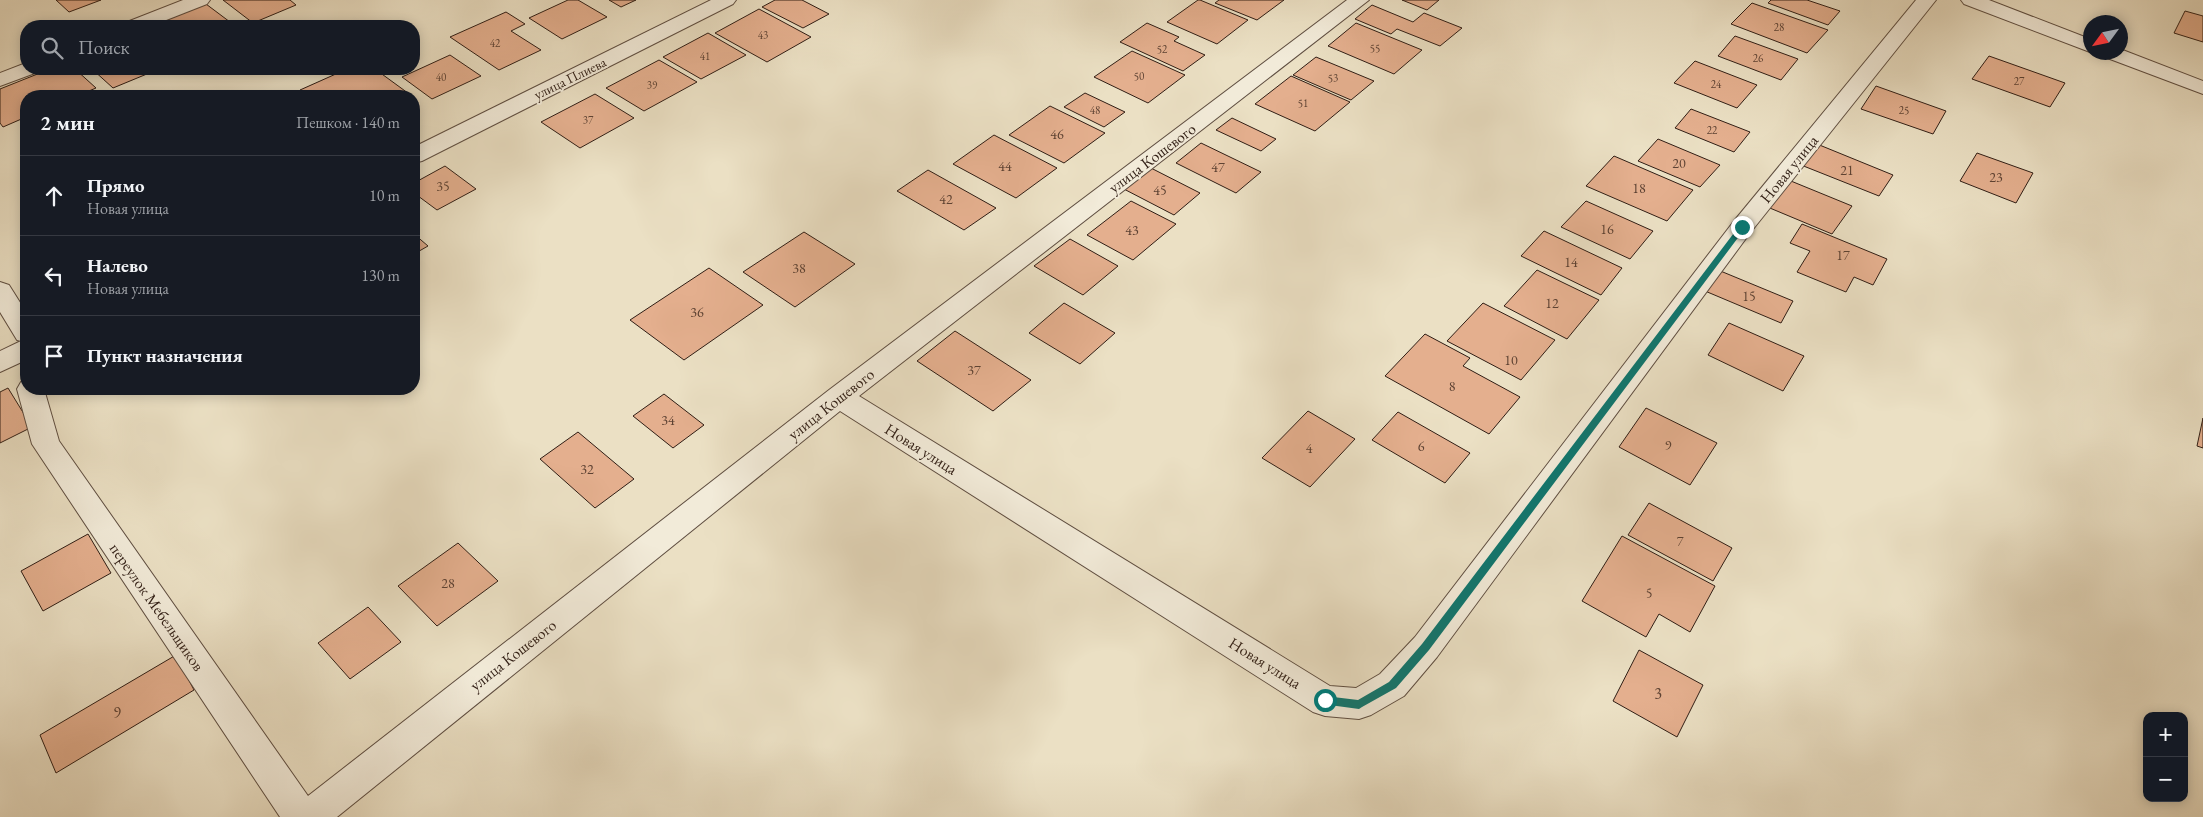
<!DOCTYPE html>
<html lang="ru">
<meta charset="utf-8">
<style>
:root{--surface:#171b24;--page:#20242c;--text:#f1f3f6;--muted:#9ea1a6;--line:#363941}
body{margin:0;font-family:"EB Garamond",serif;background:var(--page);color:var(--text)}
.controls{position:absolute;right:15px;bottom:15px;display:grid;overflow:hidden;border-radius:10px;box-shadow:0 2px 12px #0003}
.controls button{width:45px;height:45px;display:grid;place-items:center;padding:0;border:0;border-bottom:1px solid var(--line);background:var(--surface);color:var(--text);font:25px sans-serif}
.compass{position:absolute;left:2083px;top:15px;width:45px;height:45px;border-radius:50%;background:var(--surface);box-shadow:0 2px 12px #0003;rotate:237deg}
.stop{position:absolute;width:15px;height:15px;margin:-11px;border:4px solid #0f766e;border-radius:50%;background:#fff}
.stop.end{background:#0f766e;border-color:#fff;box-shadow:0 1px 5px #0008}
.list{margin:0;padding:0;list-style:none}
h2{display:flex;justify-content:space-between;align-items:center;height:65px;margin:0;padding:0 20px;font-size:21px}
h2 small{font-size:16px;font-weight:400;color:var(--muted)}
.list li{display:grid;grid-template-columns:32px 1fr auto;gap:15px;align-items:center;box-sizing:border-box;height:80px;padding:0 20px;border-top:1px solid var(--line)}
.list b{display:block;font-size:19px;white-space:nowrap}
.list p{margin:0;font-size:16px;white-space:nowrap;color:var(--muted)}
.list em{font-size:16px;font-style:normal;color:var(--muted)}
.icon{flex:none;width:28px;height:28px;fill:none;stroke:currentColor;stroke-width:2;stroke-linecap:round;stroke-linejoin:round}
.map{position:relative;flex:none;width:2203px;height:817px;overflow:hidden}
.search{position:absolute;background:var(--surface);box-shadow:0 2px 12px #0003;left:20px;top:20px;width:400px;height:55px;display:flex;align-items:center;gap:12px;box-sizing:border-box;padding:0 18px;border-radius:20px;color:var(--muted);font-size:19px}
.panel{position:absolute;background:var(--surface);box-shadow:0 2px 12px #0003;left:20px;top:90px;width:400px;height:305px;border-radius:20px}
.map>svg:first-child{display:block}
.building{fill:#e4af8e;stroke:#301e15}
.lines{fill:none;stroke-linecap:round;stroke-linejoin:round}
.minor-casing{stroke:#5f4e41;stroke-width:2}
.minor{fill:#f2ebd9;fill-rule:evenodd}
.route{fill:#0f766e}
.labels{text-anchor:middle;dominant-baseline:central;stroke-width:4;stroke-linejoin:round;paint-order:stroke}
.far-number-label{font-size:11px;fill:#5d4233}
.far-street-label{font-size:14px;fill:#301e15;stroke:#f2ebd9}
.number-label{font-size:14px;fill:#5d4233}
.street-label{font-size:16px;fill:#301e15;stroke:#f2ebd9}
.near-number-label{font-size:16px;fill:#5d4233}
</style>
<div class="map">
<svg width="2203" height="817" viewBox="0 0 2203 817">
<rect width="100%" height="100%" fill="#ebe0c4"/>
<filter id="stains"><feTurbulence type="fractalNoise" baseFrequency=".004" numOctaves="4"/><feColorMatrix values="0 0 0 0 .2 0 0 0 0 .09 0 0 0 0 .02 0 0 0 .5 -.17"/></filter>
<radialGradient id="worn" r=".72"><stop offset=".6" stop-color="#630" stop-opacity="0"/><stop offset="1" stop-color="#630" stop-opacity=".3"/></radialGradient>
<g class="building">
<path d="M56,0H101L69,12Z"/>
<path d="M223,0H290L296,5L253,23Z"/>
<path d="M568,0H578L607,17L562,39L529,18Z"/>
<path d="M609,0H636L621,7Z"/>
<path d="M775,0H802L829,14L803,28L762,7Z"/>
<path d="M1198,0H1200L1248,20L1217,44L1167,22Z"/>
<path d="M1219,0H1284L1257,20L1215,3Z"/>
<path d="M1402,0H1439L1427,10Z"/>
<path d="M1771,0H1807L1840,11L1828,25L1768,3Z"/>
<path d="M1752,3L1828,30L1807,53L1731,24Z"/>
<path d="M206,4L234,25L163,26L159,23Z"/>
<path d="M1372,5L1413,22L1424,13L1462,28L1440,46L1397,29L1391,34L1355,19Z"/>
<path d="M759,9L811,37L767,62L715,33Z"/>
<path d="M2185,11L2203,16V42L2174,33Z"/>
<path d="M506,12L525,24L511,31L541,50L499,70L450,37Z"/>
<path d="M1147,23L1179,37L1174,41L1205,55L1183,71L1120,42Z"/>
<path d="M1356,23L1422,50L1394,74L1328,46Z"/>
<path d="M708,33L746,55L701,79L663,57Z"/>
<path d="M1735,36L1798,59L1781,80L1718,56Z"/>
<path d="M1132,51L1185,75L1148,103L1094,77Z"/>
<path d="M450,55L481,76L432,99L402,77Z"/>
<path d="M1989,56L2065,83L2050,107L1972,79Z"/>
<path d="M1316,57L1374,81L1351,100L1293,75Z"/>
<path d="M659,60L697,82L644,111L606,88Z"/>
<path d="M1695,61L1757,85L1737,108L1674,83Z"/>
<path d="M50,69H75L96,88L77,96H26V117L3,127L0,123V89Z"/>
<path d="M92,69H159L113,88Z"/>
<path d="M347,69H375L412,96H360L353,91L342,96H308L300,90Z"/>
<path d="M1291,76L1350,102L1315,131L1255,104Z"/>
<path d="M1876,86L1946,111L1933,134L1861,109Z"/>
<path d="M1085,93L1125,112L1104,127L1064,107Z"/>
<path d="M595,94L634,118L580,148L541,122Z"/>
<path d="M1050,106L1105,133L1064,163L1009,135Z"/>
<path d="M1691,109L1750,132L1734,152L1675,128Z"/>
<path d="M1232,118L1276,139L1261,151L1216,130Z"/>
<path d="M994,135L1057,168L1016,198L953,164Z"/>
<path d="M1658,139L1720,165L1700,187L1638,161Z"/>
<path d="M1201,143L1261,172L1236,193L1176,163Z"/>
<path d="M1817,144L1893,175L1879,196L1801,165Z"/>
<path d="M1977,153L2033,173L2016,203L1960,181Z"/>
<path d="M1614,156L1693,190L1667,221L1586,186Z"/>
<path d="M445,166L476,189L437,210L414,193V183Z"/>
<path d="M1147,166L1200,193L1174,215L1120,187Z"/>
<path d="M928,170L996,208L964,230L897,191Z"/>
<path d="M1786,179L1852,206L1832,234L1765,206Z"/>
<path d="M1131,201L1176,224L1133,260L1087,235Z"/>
<path d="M1586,201L1653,231L1630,259L1561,227Z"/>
<path d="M1802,224L1887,259L1873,285L1854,277L1846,292L1797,272L1810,251L1790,243Z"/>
<path d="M1544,231L1622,268L1601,295L1521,256Z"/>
<path d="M804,232L855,264L795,307L743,272Z"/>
<path d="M414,234L428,246L414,254Z"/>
<path d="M1070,239L1118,266L1083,295L1034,266Z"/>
<path d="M709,268L763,305L684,360L630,320Z"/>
<path d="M1537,270L1599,300L1567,339L1504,306Z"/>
<path d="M1718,270L1793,301L1781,323L1705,291Z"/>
<path d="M1064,303L1115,333L1080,364L1029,333Z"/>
<path d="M1483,303L1555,340L1521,380L1447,341Z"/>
<path d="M1729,323L1804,356L1783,391L1708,355Z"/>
<path d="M955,331L1031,380L993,411L917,361Z"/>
<path d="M1425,334L1470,358L1463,366L1520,397L1489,434L1385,376Z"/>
<path d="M8,388L32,427L0,443V392Z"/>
<path d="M664,394L704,425L673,448L633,416Z"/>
<path d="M1646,408L1717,443L1690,485L1619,447Z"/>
<path d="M1308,411L1355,439L1310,487L1262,458Z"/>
<path d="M1398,412L1470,453L1445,483L1372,440Z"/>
<path d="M2203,418V448L2197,446Z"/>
<path d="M578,432L634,479L595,508L540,459Z"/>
<path d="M1649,503L1732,548L1713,581L1628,535Z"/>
<path d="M88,534L111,573L43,611L21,571Z"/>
<path d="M1622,536L1715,586L1690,632L1659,614L1646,637L1582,601Z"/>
<path d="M458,543L498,581L437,626L398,586Z"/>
<path d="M368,607L401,642L350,679L318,643Z"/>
<path d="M1639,650L1703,685L1677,737L1613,701Z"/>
<path d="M176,655L194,690L56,773L40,735Z"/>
</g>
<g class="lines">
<defs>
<g id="minor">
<path d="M183,0H210L207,4L151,26H124L127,22Z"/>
<path d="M711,0H736L733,4L422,161L414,163V147Z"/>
<path d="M1347,0H1369L859,396L1330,686L1356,688L1380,674L1415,637L1734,221L1916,0H1936L1750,233L1437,657L1404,696L1371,715L1359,719L1325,716L1313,712L840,411L337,817H280L32,444L17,389L21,382L26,380V389H44L59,441L308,796L829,390Z"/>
<path d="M1961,0H1989L2090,39V52L1964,4Z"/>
<path d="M2120,49L2203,81V94L2102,56L2099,52H2120Z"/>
<path d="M26,63V69H38L35,73L0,86V73Z"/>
<path d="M0,282L9,285L26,312V360L0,372V351L21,341L17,340L0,312Z"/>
</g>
</defs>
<use href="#minor" class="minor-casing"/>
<use href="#minor" class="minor"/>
</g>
<path class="route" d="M1740,225L1746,227L1429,650L1396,688L1362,707L1359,709L1322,704V697L1325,696L1358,700L1389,682L1422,644Z"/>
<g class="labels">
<g class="far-number-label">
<text x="1779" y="27">28</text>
<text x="763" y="35">43</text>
<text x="495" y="43">42</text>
<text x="1375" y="48">55</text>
<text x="1162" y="49">52</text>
<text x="705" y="56">41</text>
<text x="1758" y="58">26</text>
<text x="1139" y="76">50</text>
<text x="441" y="77">40</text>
<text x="1333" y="78">53</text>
<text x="2019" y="81">27</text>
<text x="1716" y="84">24</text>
<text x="652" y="85">39</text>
<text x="1303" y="103">51</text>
<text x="1095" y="110">48</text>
<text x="1904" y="110">25</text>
<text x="588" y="120">37</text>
<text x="1712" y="130">22</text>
</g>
<g class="far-street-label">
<text transform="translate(570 78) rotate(-26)">улица Плиева</text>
</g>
<g class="number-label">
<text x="1057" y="134">46</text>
<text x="1679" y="163">20</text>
<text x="1005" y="166">44</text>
<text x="1218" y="167">47</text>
<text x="1847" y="170">21</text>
<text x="1996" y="177">23</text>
<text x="443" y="186">35</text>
<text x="1639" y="188">18</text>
<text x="1160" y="190">45</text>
<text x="946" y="199">42</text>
<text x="1607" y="229">16</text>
<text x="1132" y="230">43</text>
<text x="1843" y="255">17</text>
<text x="1571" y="262">14</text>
<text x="799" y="268">38</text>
<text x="1749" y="296">15</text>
<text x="1552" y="303">12</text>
<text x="697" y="312">36</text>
<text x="1511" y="360">10</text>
<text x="974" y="370">37</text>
<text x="1452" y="386">8</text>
<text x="668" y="420">34</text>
<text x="1668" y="445">9</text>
<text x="1421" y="446">6</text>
<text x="1309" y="448">4</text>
<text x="587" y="469">32</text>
<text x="1680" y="541">7</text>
<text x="448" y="583">28</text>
<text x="1649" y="593">5</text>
</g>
<g class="street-label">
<text transform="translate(1152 158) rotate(-37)">улица Кошевого</text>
<text transform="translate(1789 169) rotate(-51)">Новая улица</text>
<text transform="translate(831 404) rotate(-38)">улица Кошевого</text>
<text transform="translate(921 449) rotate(32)">Новая улица</text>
<text transform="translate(157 607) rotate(55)">переулок Мебельщиков</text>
<text transform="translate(513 655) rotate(-38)">улица Кошевого</text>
<text transform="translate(1265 663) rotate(32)">Новая улица</text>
</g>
<g class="near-number-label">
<text x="1658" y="693">3</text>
<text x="117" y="712">9</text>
</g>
</g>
<rect width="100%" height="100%" filter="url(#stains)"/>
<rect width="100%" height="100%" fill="url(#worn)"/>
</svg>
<div class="controls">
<button>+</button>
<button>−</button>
</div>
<svg class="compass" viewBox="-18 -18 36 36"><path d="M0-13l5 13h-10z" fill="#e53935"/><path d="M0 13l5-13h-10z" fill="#9ea1a6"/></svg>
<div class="stop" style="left:1325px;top:700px"></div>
<div class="stop end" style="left:1742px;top:227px"></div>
<div class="search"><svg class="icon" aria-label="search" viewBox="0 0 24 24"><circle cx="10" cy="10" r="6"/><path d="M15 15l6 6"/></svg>Поиск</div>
<section class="panel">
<h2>2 мин<small>Пешком · 140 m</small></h2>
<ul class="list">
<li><svg class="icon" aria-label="ahead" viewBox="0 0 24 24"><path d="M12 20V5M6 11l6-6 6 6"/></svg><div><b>Прямо</b><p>Новая улица</p></div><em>10 m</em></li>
<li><svg class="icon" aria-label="left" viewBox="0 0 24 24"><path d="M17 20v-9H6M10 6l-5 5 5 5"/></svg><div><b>Налево</b><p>Новая улица</p></div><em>130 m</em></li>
<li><svg class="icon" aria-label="arrive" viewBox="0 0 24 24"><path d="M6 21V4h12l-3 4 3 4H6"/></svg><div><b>Пункт назначения</b></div></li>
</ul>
</section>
</div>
